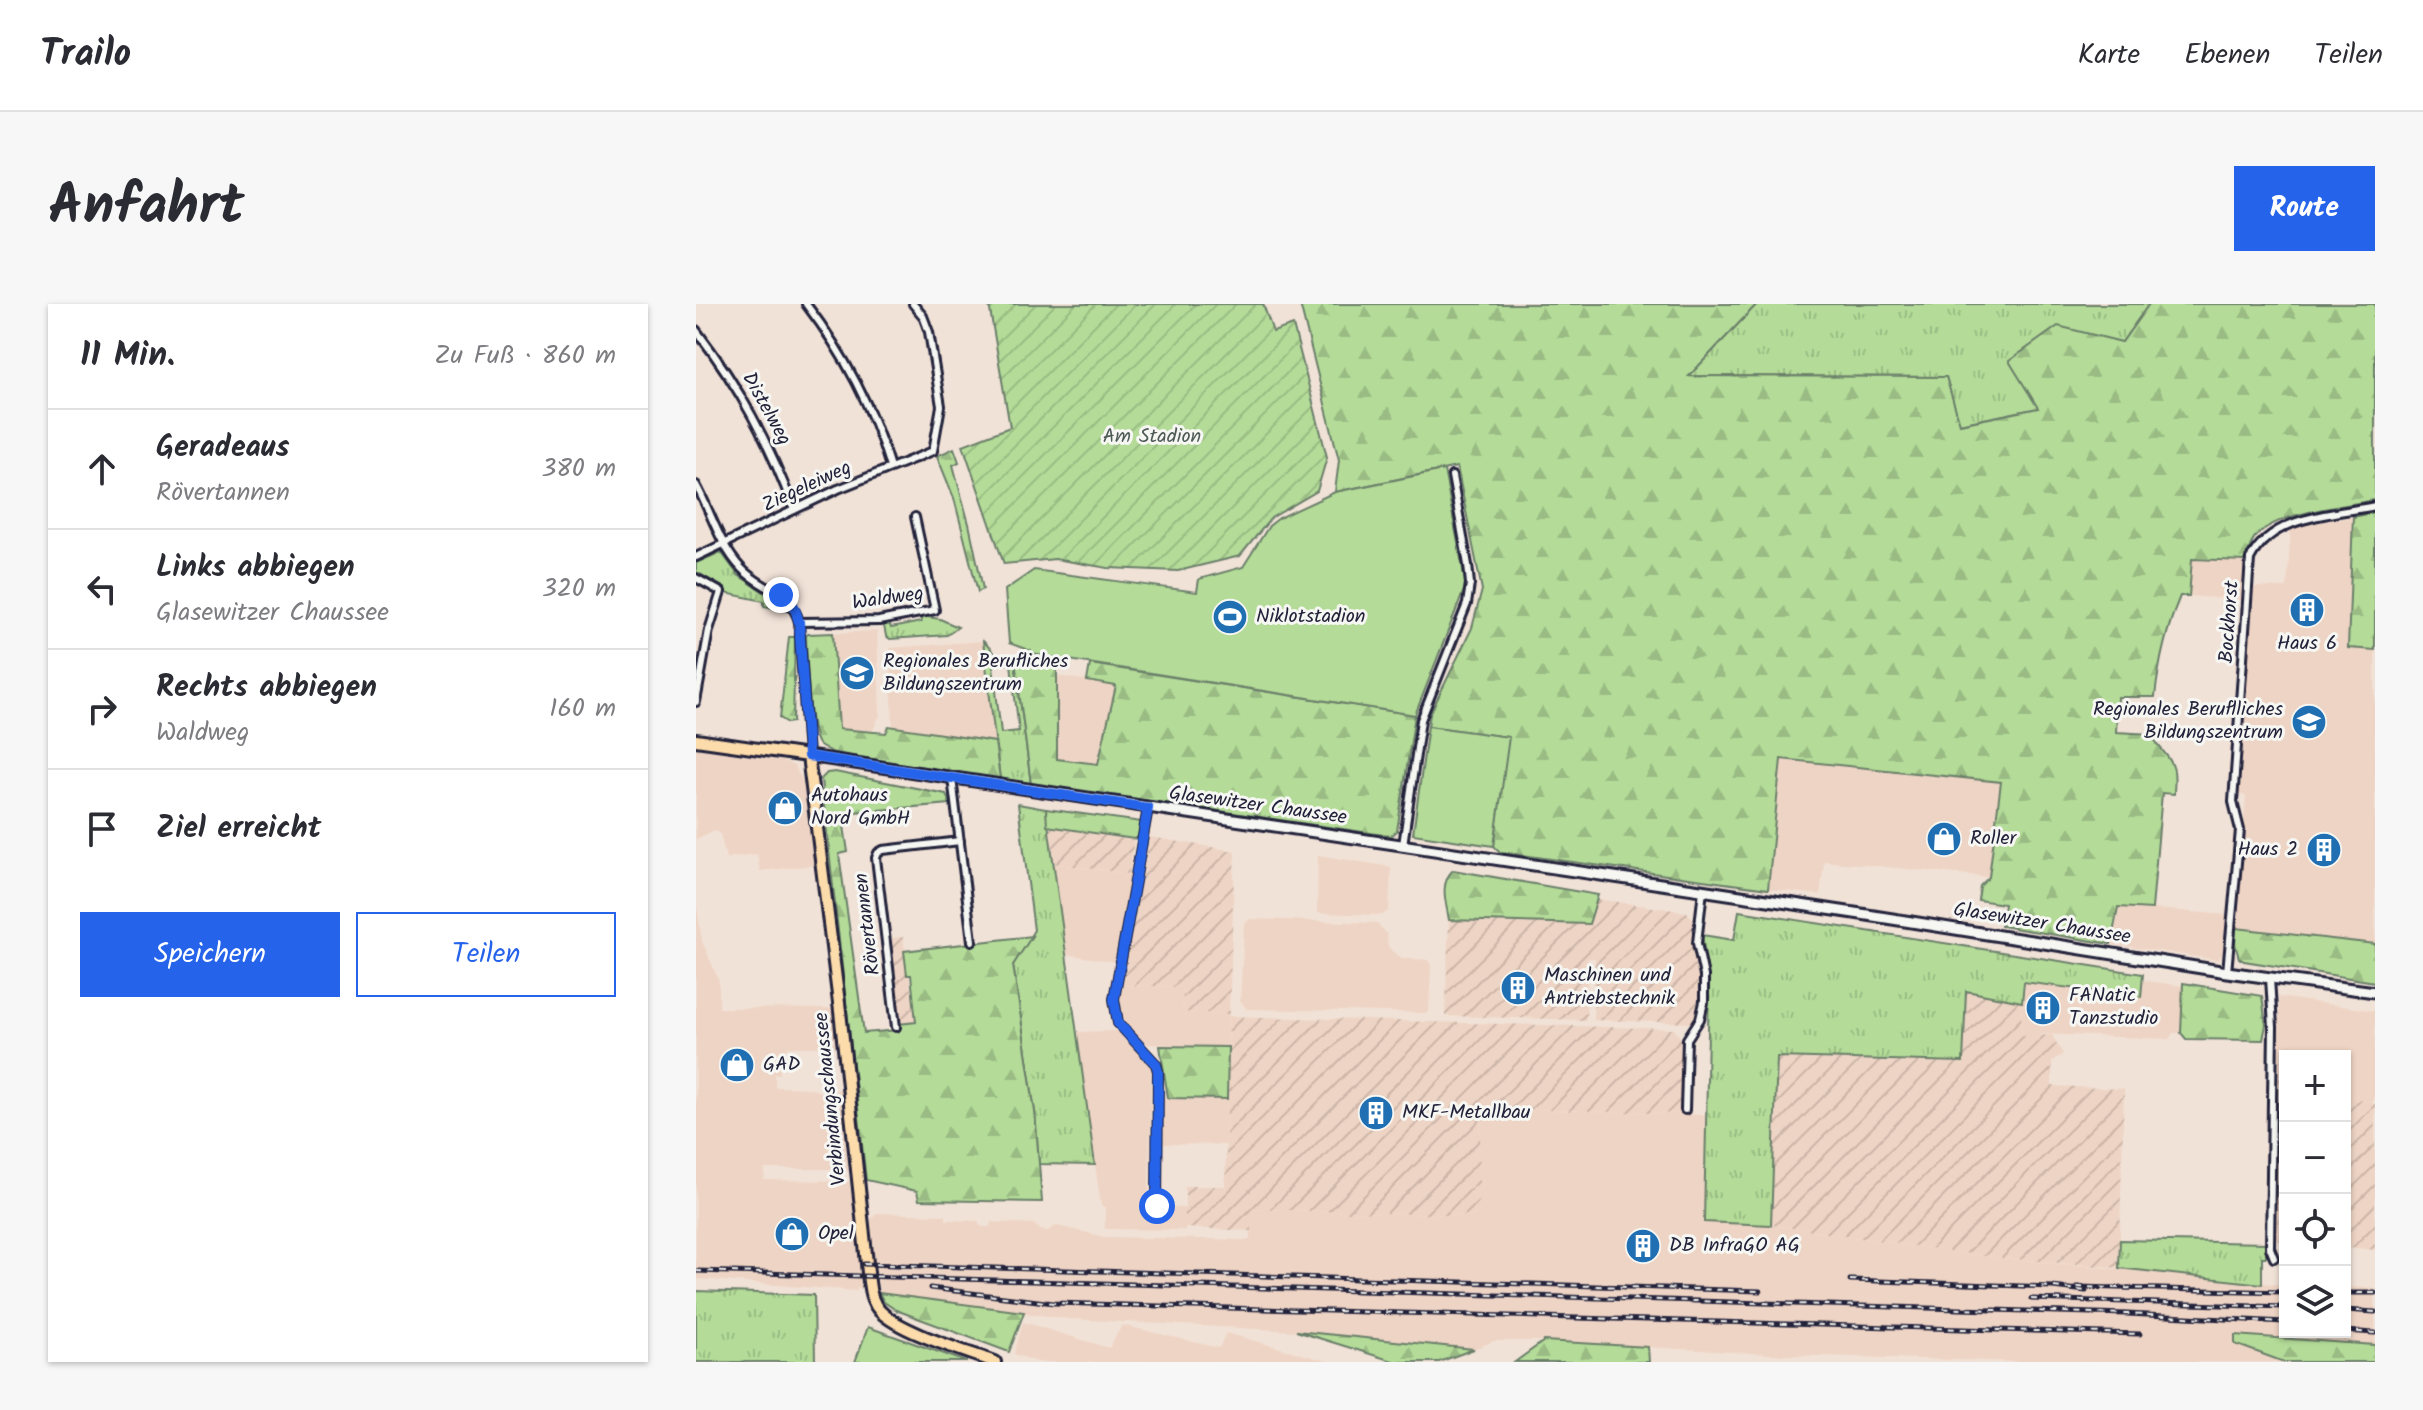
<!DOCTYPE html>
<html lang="de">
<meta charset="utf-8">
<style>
:root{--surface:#fff;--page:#f7f7f7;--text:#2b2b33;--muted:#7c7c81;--line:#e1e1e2;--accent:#2563eb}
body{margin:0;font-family:Kalam,sans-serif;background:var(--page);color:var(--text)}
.controls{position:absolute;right:24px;bottom:24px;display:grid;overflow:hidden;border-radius:0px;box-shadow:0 2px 6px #0004}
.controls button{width:72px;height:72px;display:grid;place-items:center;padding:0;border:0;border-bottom:2px solid var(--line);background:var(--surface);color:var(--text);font:40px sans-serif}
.stop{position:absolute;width:24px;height:24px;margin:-18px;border:6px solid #2563eb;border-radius:50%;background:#fff}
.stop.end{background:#2563eb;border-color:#fff;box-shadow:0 2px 8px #0008}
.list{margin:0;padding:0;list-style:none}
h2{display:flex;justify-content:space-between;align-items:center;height:104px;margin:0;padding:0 32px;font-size:34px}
h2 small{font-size:26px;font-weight:400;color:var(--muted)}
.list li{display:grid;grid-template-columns:52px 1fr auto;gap:24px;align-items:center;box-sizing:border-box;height:120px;padding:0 32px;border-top:2px solid var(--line)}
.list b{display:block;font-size:30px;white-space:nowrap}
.list p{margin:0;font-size:26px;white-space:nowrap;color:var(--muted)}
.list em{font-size:26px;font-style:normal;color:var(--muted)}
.actions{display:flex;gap:16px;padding:24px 32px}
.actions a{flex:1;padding:18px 0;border:2px solid var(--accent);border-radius:0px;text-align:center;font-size:28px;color:var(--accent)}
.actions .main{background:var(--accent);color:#fff}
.icon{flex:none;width:44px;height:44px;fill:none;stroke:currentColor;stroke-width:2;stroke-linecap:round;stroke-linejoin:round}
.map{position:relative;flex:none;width:1679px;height:1058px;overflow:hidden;border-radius:0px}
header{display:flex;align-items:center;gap:48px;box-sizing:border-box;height:112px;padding:0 40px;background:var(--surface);border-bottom:2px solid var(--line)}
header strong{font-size:38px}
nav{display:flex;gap:44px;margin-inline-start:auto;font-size:28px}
.intro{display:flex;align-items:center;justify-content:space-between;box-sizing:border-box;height:192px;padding:0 48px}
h1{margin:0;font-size:56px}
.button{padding:20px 36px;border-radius:0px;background:var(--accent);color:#fff;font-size:28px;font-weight:700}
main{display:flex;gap:48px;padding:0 48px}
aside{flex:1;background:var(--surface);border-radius:0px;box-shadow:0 2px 6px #0004}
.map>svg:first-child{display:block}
.built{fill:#eed4c4}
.industrial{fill:url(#industrial-furrows)}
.grass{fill:url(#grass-tufts);stroke:#6b7f6a;stroke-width:2}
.forest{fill:url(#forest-firs);stroke:#6b7f6a;stroke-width:2}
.garden{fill:url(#garden-furrows);stroke:#6b7f6a;stroke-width:2}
.pitch{fill:#b4dc98;stroke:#6b7f6a;stroke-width:2}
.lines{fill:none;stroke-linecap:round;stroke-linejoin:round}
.street-casing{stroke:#22223b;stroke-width:12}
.secondary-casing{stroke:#22223b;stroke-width:15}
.primary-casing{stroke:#22223b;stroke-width:16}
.street{stroke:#f6f6f2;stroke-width:6}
.secondary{stroke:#f6f6f2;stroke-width:9}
.primary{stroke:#fddcac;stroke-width:10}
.rail-casing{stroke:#22223b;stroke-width:5}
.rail{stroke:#f6f6f2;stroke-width:2;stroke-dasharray:6;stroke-linecap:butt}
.route{stroke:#2563eb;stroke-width:10}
.labels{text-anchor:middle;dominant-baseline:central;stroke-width:6;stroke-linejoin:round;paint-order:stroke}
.street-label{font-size:20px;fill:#22223b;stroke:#f6f6f2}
.park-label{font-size:20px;fill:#4e5a57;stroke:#f6f6f2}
.poi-label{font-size:20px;fill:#22223b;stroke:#f6f6f2;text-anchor:start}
</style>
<header>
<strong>Trailo</strong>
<nav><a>Karte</a><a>Ebenen</a><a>Teilen</a></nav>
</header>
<div class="intro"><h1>Anfahrt</h1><a class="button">Route</a></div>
<main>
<aside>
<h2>11 Min.<small>Zu Fuß · 860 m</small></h2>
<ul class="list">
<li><svg class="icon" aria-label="ahead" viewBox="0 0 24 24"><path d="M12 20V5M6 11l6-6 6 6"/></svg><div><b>Geradeaus</b><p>Rövertannen</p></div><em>380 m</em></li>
<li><svg class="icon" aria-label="left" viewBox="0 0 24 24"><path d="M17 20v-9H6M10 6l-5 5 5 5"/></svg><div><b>Links abbiegen</b><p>Glasewitzer Chaussee</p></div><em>320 m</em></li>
<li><svg class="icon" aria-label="right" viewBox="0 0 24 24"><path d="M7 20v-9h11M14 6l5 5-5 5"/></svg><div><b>Rechts abbiegen</b><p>Waldweg</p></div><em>160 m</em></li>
<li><svg class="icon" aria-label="arrive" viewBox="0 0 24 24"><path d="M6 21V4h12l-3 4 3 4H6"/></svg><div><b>Ziel erreicht</b></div></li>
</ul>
<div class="actions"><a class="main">Speichern</a><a>Teilen</a></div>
</aside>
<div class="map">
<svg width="1679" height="1058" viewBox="0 0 1679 1058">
<defs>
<pattern id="industrial-furrows" width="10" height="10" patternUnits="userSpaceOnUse" patternTransform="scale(2)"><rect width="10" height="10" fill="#eed4c4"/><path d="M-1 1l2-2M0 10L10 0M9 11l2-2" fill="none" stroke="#ccb6a9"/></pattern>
<pattern id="grass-tufts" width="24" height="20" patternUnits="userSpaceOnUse" patternTransform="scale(2)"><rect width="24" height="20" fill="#b4dc98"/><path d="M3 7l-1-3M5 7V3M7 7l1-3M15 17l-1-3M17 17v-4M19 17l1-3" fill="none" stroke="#9abc84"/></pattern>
<pattern id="forest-firs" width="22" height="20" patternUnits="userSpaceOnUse" patternTransform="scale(2)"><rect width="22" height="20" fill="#b4dc98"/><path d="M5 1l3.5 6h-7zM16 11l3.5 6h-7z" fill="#9abc84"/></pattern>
<pattern id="garden-furrows" width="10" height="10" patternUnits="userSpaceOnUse" patternTransform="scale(2)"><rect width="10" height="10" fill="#b4dc98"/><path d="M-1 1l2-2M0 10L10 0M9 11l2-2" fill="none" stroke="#9abc84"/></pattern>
</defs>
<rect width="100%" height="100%" fill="#f1e2d7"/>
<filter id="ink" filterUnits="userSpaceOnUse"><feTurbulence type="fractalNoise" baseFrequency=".0125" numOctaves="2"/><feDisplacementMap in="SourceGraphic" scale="16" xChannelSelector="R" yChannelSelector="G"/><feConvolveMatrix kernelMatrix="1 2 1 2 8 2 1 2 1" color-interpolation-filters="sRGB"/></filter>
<g filter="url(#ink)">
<g class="built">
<path d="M1657,213L1652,343L1679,346V640L1540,624L1550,492L1542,490L1558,283L1591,284L1595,223Z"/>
<path d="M1496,255L1550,257L1547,296L1493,292Z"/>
<path d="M181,327L184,410L176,428L143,425L137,329Z"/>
<path d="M287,337L299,438L197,423L194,344Z"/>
<path d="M361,372L420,381L402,461L360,455Z"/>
<path d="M0,444L87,457L98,462L107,477L119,561L64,567L61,550L30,554L24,530L19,526L0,535Z"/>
<path d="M1085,455L1306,478L1293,573L1128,557L1124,591L1072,585Z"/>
<path d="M622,551L695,563L693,606L687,611L621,609Z"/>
<path d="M356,559L438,571L420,658L369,650Z"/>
<path d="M0,597L6,637L23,677V704L136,705L142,743H93L84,754V770H79V783L114,784L131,791L136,786L147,785L155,865L151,868H140L135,865H69L68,876L150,877L156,879L162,952H165L168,983L161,984V987L0,975Z"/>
<path d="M1422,602L1532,611L1529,647L1522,656L1415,640Z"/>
<path d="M554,615L681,619L691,630L692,642L697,648L706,654L732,656L735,661L733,707L730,709L551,705L544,697L548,620Z"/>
<path d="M1445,676L1487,682L1485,729H1477L1473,735L1346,730L1342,733L1325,732L1327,677L1445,693Z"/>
<path d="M425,681L487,683L486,708L533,710L532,743L451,740L438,731L424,708Z"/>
<path d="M1583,693L1679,707V789L1676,799L1649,790V752H1589V769L1583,767Z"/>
<path d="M420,727L455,762L453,888L457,889V903L489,904V926L409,925V903L405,902L380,728Z"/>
<path d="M466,794L531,795L530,841L466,840Z"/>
<path d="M785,804L1011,811L1009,918L1075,921L1295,953L1589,981V1028H1649V983L1679,984V1041L1539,1031V1040L1588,1058H1328L1089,1051L848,1037H798L778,1045L600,1027L373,1015L183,989L173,918L181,909L250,911V916L283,917V921L287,923H294L295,918L338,920L344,926L351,927L361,922L409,933L554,936L555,905L781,912Z"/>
<path d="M327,1018L413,1044L426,1021L523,1044L530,1029L634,1058H342L318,1050Z"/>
</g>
<g class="industrial">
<path d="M351,522L438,535L433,570L356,559Z"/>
<path d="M454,533L539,547L533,710L486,708L487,683L425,681Z"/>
<path d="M901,595L991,608L997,616L996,639L1003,669L1002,708L998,719L897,716L899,654H892L890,716L749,712L753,616L893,620Z"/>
<path d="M207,633L220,719L203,720L193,634Z"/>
<path d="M1270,687L1326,698L1325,732L1356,731L1367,750L1356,757V782L1428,785L1423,964L1295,953L1075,921L1081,753L1267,758Z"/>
<path d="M533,712L978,725L986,736L984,810L785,804L782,912L556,905L555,927L489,924V882H529Z"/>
<path d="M1583,767L1589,769V938L1579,936Z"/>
<path d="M1649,790L1679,800V946L1649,943Z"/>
</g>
<g class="grass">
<path d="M1061,0H1453L1426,38L1343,104L1263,120L1250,73L993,72Z"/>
<path d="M25,248L42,271L86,300L91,307L68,302V297L29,289V284L0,268V259Z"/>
<path d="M225,312L244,315L262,323L251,331L194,335L190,332L188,322L193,318L195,324L225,318Z"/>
<path d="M287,337C295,345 300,349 300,361L297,362L305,429L323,427L315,360H308L306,355L319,356L335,480L304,475Z"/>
<path d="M322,500L350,505L399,861L343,860L339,808L317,661L338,626Z"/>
<path d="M1043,607L1447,670L1445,693L1328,678L1326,698L1270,687L1267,758L1081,753L1075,921L1008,918L1013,679L1006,631L1038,636Z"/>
<path d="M1424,936L1570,939V953H1566V980L1423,964Z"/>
<path d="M0,987L118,991L119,1058H0Z"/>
</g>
<g class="forest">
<path d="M604,0H1061L993,72L1250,73L1264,120L1342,104L1313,57L1362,22L1426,38L1453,0H1679V196C1648,202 1580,208 1559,233C1554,239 1552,249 1550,257L1496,255L1493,292H1484C1470,326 1463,356 1459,393H1422L1420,428L1456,430C1460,443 1473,450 1477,463C1480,471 1478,481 1478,490L1466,489L1456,605L1422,603L1415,640L1305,622L1308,600L1282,596L1284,582L1293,573L1305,478L1085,455L1072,585L804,548L798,542L812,433L732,422L734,410L776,324L786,286L761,163L639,188L643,156Z"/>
<path d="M258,144L263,158L257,161L273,220L287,285L282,288L258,194L241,152Z"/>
<path d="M1679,208V346L1652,344L1657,213Z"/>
<path d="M137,329L143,425L190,429L193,422L299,438L304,475L138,449C133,446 126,445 122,440C112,426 111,353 110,332L112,330Z"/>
<path d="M93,333H99L97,418L92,419L84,414Z"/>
<path d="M319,356L361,363V455L402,460L420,382L391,377L394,360L719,411L701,527L695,532L335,480Z"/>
<path d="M139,468L250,490L254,500L146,509L152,548L143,550L168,729L203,726V720L220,718L215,671H211L208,647L336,632L317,661L339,808L346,898L223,896L221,887L170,876L125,475L131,469Z"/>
<path d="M350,505L446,518L443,533L438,535L351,522Z"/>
<path d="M757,566L902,591L893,620L753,616C750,598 743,580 757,566Z"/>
<path d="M1540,624L1679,640V678L1548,657L1543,654L1539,640Z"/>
<path d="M1487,679L1566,692L1570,721L1567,736L1490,735L1485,729Z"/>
<path d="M464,742L532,743L531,795L472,794Z"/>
<path d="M183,989L328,1008L313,1048L200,1006L188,998Z"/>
<path d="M600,1027L778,1045L743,1058H700Z"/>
<path d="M1539,1031L1679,1041V1058H1588L1539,1040Z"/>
<path d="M848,1037L952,1043L953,1058H819Z"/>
</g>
<path class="garden" d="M293,0H567L577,28L597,21L631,153L621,187L575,214L544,252L482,267L412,264L359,255L308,260L267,141L314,123Z"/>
<g class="pitch">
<path d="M748,166L770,281L719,411L335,350V347L313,339L309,286L338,266L501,288L503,275L547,263L573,222L583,214L639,188Z"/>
<path d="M732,422L813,433L798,542L717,530Z"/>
<path d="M172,1023L271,1058H159Z"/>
</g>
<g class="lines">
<defs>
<g id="street">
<path d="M110,0C149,51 176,102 194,163"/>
<path d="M0,26C44,84 73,138 98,206"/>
<path d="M0,181C15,208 24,242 45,264C64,285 96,288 103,318L112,452"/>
<path d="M0,253L142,185L237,147L245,102L233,28L227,12L217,0"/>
<path d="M0,274L25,288L13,326L0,398"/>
<path d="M103,318L183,317L239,306L219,213"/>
<path d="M256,474L276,637"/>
<path d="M452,504L418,695L422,719L460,760L462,767L461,902"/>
<path d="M707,541L725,416L771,300L774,280L772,261L756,172"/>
<path d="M1531,668L1544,526L1537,498L1554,255C1577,211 1635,211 1679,202"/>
<path d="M1574,674L1577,723L1574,944L1578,954"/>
<path d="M200,723L180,554L182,549L187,546L264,537"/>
<path d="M989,806L991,735L1004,715L1008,698V672L1001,639L1007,586"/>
</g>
<path id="secondary" d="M112,452L1165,610L1531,668L1679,688"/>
<path id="primary" d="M0,436L112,452L144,707L173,978C174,988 176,999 184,1007C204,1028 269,1047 299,1058"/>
</defs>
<use href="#street" class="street-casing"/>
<use href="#secondary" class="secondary-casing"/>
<use href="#primary" class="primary-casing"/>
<use href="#street" class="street"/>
<use href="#secondary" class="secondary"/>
<use href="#primary" class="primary"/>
<defs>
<g id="rail">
<path d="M168,960L1064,987"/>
<path d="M0,967L1431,1010L1589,1018"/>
<path d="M1154,976L1357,983L1390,987"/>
<path d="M1381,983L1589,988"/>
<path d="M234,984L358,999L1444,1030"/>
<path d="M1649,989H1679"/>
<path d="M1335,995L1589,1003"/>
<path d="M1649,1006L1679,1008"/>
<path d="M1649,1027L1679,1029"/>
</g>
</defs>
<use href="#rail" class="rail-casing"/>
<use href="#rail" class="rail"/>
</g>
</g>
<g class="lines" filter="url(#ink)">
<path class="route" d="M85,291L98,302L103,318L112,452L452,504L418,695L422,719L460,760L462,767L461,902"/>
</g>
<defs>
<symbol id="building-disc" viewBox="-11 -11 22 22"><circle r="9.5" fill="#1f6fb2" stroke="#f6f6f2"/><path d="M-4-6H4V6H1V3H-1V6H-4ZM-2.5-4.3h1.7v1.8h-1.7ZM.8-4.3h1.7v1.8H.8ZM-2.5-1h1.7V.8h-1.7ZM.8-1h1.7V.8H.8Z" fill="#fff"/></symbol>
<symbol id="stadium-disc" viewBox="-11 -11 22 22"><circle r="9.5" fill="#1f6fb2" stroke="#f6f6f2"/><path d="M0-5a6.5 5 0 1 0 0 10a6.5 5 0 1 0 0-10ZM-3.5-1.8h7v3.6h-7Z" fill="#fff"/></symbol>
<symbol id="university-disc" viewBox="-11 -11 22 22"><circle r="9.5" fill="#1f6fb2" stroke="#f6f6f2"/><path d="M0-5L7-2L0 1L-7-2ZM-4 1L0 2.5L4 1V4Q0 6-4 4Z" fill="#fff"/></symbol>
<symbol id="school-disc" viewBox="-11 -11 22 22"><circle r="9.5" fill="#1f6fb2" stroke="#f6f6f2"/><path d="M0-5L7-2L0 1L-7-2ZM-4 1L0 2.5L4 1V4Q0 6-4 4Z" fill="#fff"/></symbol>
<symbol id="shop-disc" viewBox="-11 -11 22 22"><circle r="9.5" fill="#1f6fb2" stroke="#f6f6f2"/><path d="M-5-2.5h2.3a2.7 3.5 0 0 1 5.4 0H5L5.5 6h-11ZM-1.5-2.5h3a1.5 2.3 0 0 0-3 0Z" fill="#fff"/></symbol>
</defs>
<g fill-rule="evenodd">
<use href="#building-disc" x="1591" y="286" width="40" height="40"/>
<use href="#stadium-disc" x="514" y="293" width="40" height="40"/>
<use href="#university-disc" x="141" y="349" width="40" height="40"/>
<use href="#school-disc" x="1593" y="398" width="40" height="40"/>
<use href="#shop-disc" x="69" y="484" width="40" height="40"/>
<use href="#shop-disc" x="1228" y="515" width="40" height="40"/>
<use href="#building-disc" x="1608" y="526" width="40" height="40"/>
<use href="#building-disc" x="802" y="664" width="40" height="40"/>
<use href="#building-disc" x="1327" y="684" width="40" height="40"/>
<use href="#shop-disc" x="21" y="741" width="40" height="40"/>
<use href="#building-disc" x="660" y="789" width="40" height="40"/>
<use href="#shop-disc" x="76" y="910" width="40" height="40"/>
<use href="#building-disc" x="927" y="922" width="40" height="40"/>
</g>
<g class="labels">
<g class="street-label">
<text transform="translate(70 105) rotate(61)">Distelweg</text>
<text transform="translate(111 183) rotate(-25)">Ziegeleiweg</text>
<text transform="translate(192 295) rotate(-8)">Waldweg</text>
<text transform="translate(1534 318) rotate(-86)">Bockhorst</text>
<text transform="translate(562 502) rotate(8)">Glasewitzer Chaussee</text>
<text transform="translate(172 620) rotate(-97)">Rövertannen</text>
<text transform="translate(1346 620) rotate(9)">Glasewitzer Chaussee</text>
<text transform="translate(135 795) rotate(-96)">Verbindungschaussee</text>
</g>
<g class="park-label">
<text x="456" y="133">Am Stadion</text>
</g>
<g class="poi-label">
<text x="560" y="313">Niklotstadion</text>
<text x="1611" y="340" text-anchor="middle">Haus 6</text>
<text x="187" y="358">Regionales Berufliches<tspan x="187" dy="23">Bildungszentrum</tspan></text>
<text x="1587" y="406" text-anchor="end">Regionales Beruflliches<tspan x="1587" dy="23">Bildungszentrum</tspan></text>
<text x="115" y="492">Autohaus<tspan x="115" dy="23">Nord GmbH</tspan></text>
<text x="1274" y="535">Roller</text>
<text x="1602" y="546" text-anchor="end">Haus 2</text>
<text x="848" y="672">Maschinen und<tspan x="848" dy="23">Antriebstechnik</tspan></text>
<text x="1373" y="692">FANatic<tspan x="1373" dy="23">Tanzstudio</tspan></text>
<text x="67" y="761">GAD</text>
<text x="706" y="809">MKF-Metallbau</text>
<text x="122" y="930">Opel</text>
<text x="973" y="942">DB InfraGO AG</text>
</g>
</g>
</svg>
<div class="controls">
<button>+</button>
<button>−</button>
<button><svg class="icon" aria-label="locate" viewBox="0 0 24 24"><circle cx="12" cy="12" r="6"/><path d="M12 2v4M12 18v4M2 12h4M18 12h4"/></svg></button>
<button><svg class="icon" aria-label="layers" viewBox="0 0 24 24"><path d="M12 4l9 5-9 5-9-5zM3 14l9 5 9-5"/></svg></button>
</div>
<div class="stop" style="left:461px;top:902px"></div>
<div class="stop end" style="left:85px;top:291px"></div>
</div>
</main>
